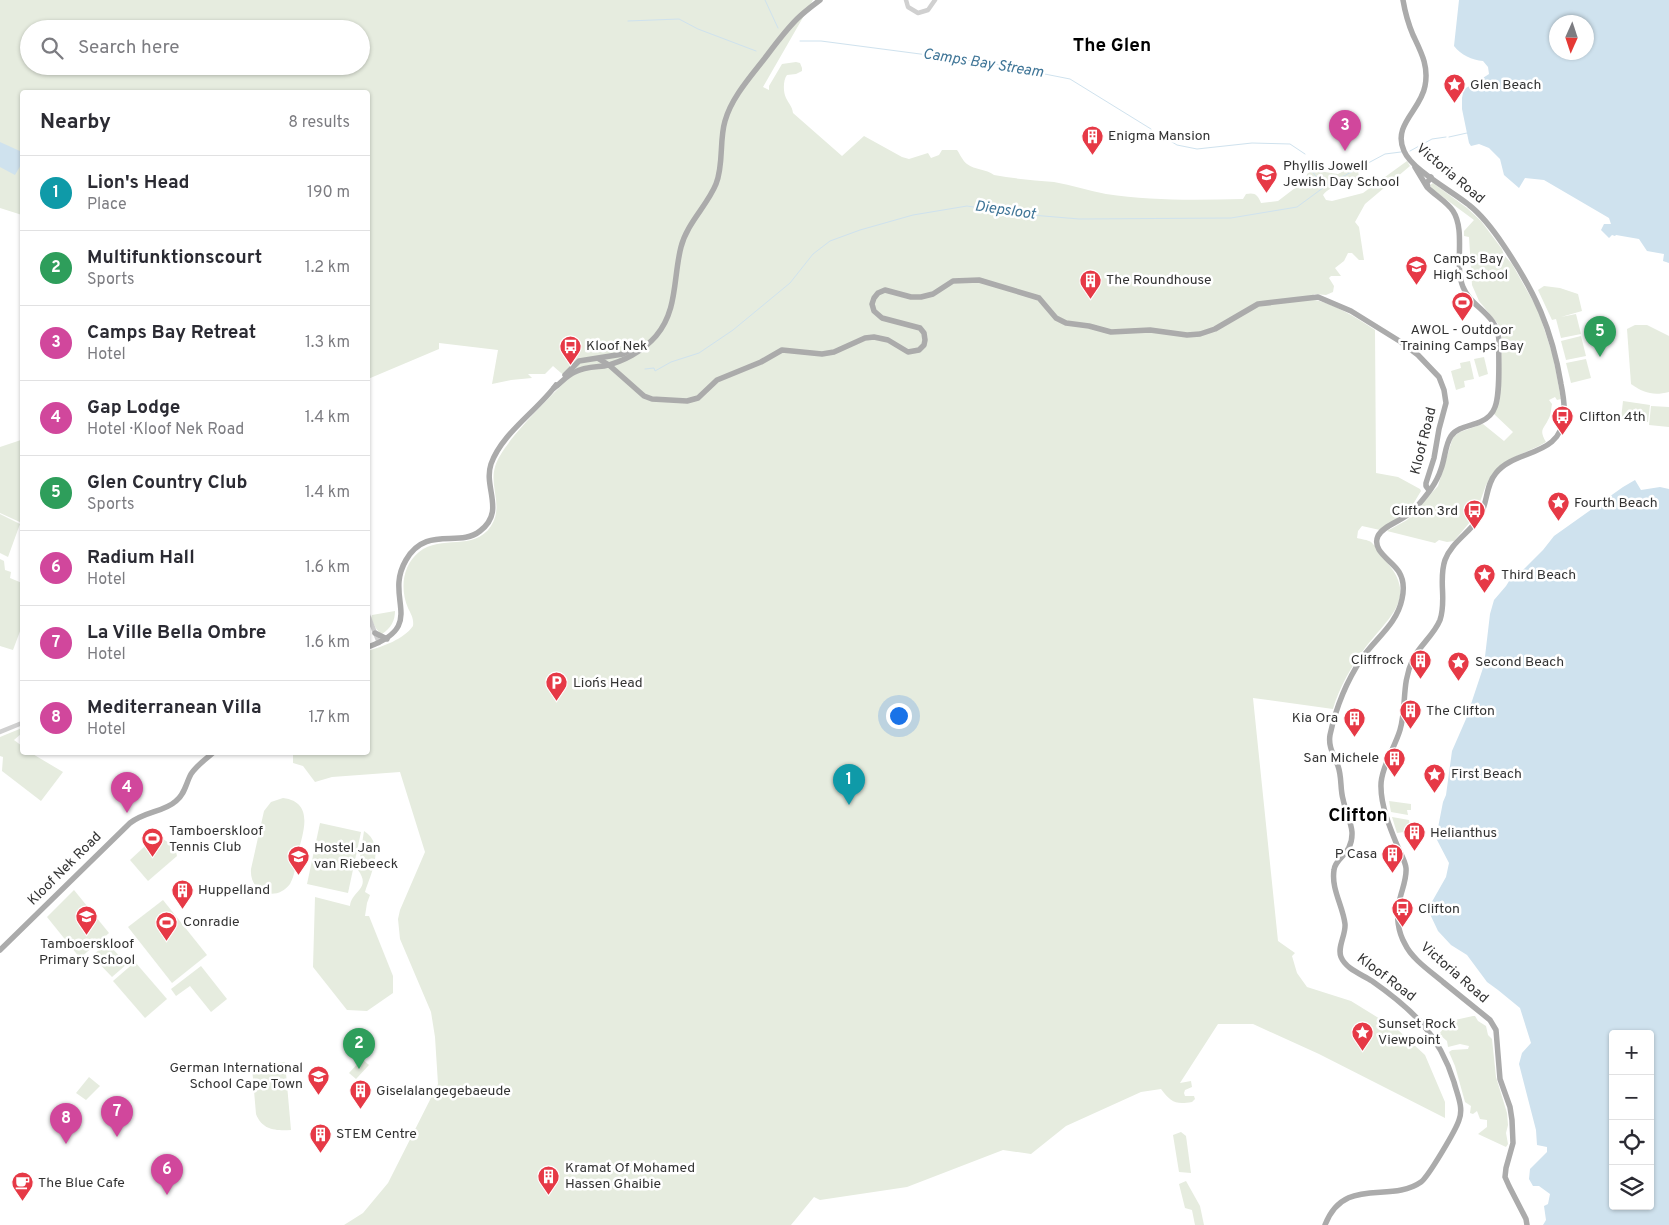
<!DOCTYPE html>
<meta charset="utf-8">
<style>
:root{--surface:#fff;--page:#f2f2f3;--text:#2b2b33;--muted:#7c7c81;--line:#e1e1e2;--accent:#7c3aed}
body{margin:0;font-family:Overpass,sans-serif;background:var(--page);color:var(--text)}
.controls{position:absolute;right:15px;bottom:15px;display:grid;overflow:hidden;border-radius:5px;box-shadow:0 1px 4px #0004}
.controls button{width:45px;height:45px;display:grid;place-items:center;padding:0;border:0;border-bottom:1px solid var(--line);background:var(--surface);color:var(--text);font:25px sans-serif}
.compass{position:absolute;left:1549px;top:15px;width:45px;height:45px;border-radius:50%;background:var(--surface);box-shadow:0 1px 4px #0004;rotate:183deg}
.you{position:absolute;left:898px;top:715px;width:18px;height:18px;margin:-12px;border:4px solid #fff;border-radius:50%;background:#1a73e8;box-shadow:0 0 0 8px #1a73e833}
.badge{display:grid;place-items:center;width:32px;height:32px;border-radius:50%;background:var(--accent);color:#fff;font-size:16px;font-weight:700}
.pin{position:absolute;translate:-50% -41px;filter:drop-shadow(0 1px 2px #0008)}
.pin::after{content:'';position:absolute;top:26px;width:18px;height:15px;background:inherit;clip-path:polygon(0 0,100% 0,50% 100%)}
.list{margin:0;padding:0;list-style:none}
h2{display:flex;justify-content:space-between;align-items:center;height:65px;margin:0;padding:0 20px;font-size:21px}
h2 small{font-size:16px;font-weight:400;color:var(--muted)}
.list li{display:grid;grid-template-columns:32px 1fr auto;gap:15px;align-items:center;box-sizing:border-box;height:75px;padding:0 20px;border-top:1px solid var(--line)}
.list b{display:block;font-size:19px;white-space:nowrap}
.list p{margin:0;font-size:16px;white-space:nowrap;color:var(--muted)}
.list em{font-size:16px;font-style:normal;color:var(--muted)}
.icon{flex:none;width:28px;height:28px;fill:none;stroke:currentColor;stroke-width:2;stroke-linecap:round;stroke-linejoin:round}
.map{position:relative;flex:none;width:1669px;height:1225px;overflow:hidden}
.search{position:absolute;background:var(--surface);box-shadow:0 1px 4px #0004;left:20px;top:20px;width:350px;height:55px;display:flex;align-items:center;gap:12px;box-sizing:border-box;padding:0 18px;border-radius:28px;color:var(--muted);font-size:19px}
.panel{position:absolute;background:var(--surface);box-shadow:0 1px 4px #0004;left:20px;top:90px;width:350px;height:665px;border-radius:5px}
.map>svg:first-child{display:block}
.green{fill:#e6ecdf;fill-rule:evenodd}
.water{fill:#cfe2ee;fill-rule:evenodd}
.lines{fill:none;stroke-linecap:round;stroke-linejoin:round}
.stream{stroke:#cfe2ee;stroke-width:1}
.minor{stroke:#d0d0d0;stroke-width:4.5}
.major{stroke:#ababab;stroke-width:5.5}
.labels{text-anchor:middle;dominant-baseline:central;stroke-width:5;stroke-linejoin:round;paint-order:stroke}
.poi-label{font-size:14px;fill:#333;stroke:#fff;text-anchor:start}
.street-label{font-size:14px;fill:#333;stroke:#fff}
.water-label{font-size:15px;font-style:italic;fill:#3f7597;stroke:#fff}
.district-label{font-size:19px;font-weight:bold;fill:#000;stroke:#fff}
</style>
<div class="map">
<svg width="1669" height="1225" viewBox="0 0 1669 1225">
<rect width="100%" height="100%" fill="#fff"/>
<g class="green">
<path d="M0,0H813L763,87L769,90V86L782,64L796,62L800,63L802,68V71L796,74L787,75C783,80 783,92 786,98C789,104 792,106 793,113L842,156L864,136L902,157L909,159L928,153L931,158L939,155L942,150H957C960,154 962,160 967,164C975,170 986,169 994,175C1014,179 1034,180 1054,182C1072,185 1089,191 1106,194C1151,201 1197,200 1243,199L1246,194C1255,192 1258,195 1261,203L1278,201L1295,188L1305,186L1307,174L1312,170L1338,174L1349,168L1358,171L1359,177C1348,186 1332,183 1323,195L1326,200L1332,201L1363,193L1407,161L1410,166L1365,204L1355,222L1359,227L1364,260H1359L1352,253H1348L1344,261L1335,268L1341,276H1331L1329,278L1334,286L1333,292L1326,295L1314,294L1311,299C1334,303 1355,317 1375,330L1376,473L1398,477L1420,489L1421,491L1409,511L1380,530L1362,526L1358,531L1357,538C1361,539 1368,540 1371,542C1376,546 1379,554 1383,558C1420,597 1390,615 1365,648C1352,665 1339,688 1333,709L1253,698L1278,941L1295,953L1292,956L1297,973L1307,987L1351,1001L1398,1030L1425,1055L1445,1102V1118L1319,1054L1253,1024H1218L1180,1083L1191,1081L1192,1087L1185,1090L1184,1093L1185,1096H1194L1195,1099L1192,1102C1175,1105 1171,1102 1161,1089L1141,1092L1066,1126L1031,1154L1003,1150L907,1187L820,1200L814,1197L791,1225H344L363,1213L388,1183L438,1084L435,1037L431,1012L400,939L398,919L400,910L425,852L400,772L332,777L315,782L303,766L293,763V753L368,752V651C383,646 403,640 413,626C414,619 411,614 408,608C400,589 402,566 419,552C441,534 474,552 491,526C504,506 489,487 495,467C500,445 550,397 568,379L553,366L545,374H528L532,378L511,380L492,384L498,350L439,343V349L368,379V92H22V215L0,208ZM29,29H361V66H29Z"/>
<path d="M1433,183L1467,208L1481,221L1502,249L1504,255L1512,264L1538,310L1553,356L1561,399L1557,400L1555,397L1549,400L1552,404C1551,409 1551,416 1548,420C1543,430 1539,430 1546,442L1539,446L1510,459L1498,467L1486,485L1476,513L1470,522L1454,541L1447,542L1439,540L1435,543L1387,531L1407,520L1438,486L1453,437L1460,432L1483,424L1504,441L1513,432L1494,414L1500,399L1502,336L1498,324L1479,301L1472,285L1469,237L1464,236V231L1474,220L1432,189L1430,185Z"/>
<path d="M1544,286L1560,288L1578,294L1582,311L1561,317L1576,314L1581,334L1561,338L1556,319L1552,320L1538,290Z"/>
<path d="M1635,325H1647L1669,336V392C1653,396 1644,393 1631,384L1627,329Z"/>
<path d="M1581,336L1586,356L1566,360L1561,341Z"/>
<path d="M1484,357L1488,374L1479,377L1474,359Z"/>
<path d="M1586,359L1591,378L1571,383L1566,363Z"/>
<path d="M1470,361L1474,379L1464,381L1465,387L1456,390L1451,371L1461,368L1460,363Z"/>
<path d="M1623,401L1650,405L1648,422L1621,419Z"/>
<path d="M1651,406L1669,407V427L1649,425Z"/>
<path d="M21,440L22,441V523L0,513V447Z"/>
<path d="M0,514L20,524L8,557L0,553Z"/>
<path d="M0,559L4,561L5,570L11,572L10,578L22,583V626L13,650L0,646Z"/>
<path d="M395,611C395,621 391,628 382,634C376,631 374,624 371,618L372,615Z"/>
<path d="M22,728V733L14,740L22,746V752L31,753L63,772L41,801L2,771L3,757L0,756V737Z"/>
<path d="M283,798C315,802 303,833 298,853C296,864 295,875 290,884C276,903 249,892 251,869L264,811L271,802Z"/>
<path d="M1389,801L1411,804V810H1407L1408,815L1391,812Z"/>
<path d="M1392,817L1409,820L1411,831L1397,833Z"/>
<path d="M320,823L361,832L348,893L307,884Z"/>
<path d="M364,831C386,845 371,873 365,892L370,895L367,903L365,916H369L393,976V993L367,1011L347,1010L313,967L315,897L350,906C351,891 372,889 358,870Z"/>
<path d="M157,835L175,847L177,856L148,881L130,860Z"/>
<path d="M74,890L109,933L80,958L47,917Z"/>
<path d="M163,900L207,955L172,983L128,927Z"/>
<path d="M107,943L127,964L112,977L92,956Z"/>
<path d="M135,962L167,999L145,1018L113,981Z"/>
<path d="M201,966L227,999L211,1012L190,986L176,996L171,989Z"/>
<path d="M1473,1016H1475L1478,1021L1486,1026L1488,1035L1492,1039L1496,1077L1507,1113L1508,1125L1506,1133L1508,1144L1506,1147L1478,1134L1487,1127V1120L1480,1119L1477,1111L1473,1114L1470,1113L1471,1106L1465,1102L1455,1066L1449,1052L1452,1050L1468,1049L1469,1046L1460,1044L1448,1047L1447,1041L1439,1034L1444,1028L1446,1022Z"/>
<path d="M362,1059L369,1065L356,1079L349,1073Z"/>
<path d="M285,1062L291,1130C276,1131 262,1130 256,1114L252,1067Z"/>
<path d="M89,1077L100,1086L86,1100L76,1093Z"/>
<path d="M1181,1132L1186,1136L1191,1173L1179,1172L1173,1135Z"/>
<path d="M1186,1181L1200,1206L1204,1225H1195L1192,1210L1185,1208L1179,1184Z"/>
</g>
<g class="water">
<path d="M1459,0H1669V263L1663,261L1664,254L1647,251L1639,239L1616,235L1615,236L1612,235L1609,238L1601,230L1604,224H1611L1609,218L1544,180L1525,178L1519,188L1504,175L1500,159L1489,148L1479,144L1471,146L1469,143L1462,109V98L1463,93L1466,88L1486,76L1489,74L1488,67L1483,61C1472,60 1461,55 1454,46ZM1556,22H1586V52H1556Z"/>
<path d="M0,142L22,152V163L15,175L0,167Z"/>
<path d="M1635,480L1641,490L1660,487L1669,489V1225H1543L1546,1220L1544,1206L1548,1204L1550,1194L1539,1186H1533L1529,1179L1530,1169L1547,1152V1147L1537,1145L1536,1130L1519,1064L1522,1053L1531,1043L1520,1008L1498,990L1487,982L1467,955L1451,945L1438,931L1429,912V907L1446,877L1449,863L1436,838L1443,802L1446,795L1452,751L1466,719L1484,665L1490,614L1494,600L1506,586L1511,578H1516L1521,577L1522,571L1543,550L1554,536L1623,487ZM1613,1034H1650V1206H1613Z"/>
</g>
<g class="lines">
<g class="stream">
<path d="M765,0L778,28"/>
<path d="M628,21L679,19L698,29L756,51"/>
<path d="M800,41H821L989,63L1070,79L1151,129"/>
<path d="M1159,134L1177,145L1197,149L1252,143L1290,144L1305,154"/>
<path d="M1449,137L1467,133"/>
<path d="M1410,151L1432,139L1446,137"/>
<path d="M1310,169L1324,186"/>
<path d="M645,369L654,368L655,371L671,362L699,353L733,330L790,283L813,254L830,241L860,230L913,215L967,206L1020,214L1079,219L1231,218L1297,207L1327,185L1385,154L1401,152"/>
</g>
<g class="minor">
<path d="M906,0L908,7L918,13L928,10L935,0"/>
<path d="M368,615L379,643"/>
<path d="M0,732L22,723"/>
</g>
<g class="major">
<path d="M1403,0C1405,12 1408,23 1413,35C1421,52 1429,66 1425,86C1421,110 1392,125 1404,151C1412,170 1452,191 1469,205C1483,216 1494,231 1504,246C1535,292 1552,329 1561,384C1563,394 1565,404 1564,414C1562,458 1516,448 1496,473C1485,486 1488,504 1479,518C1469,533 1451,543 1445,560C1438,580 1447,600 1440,620C1434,635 1420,645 1413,659C1401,684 1407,706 1400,730C1395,747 1380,770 1381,787C1381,806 1390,828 1397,845C1400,853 1405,860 1406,868C1407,880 1401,891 1399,903C1396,916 1398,932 1405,944C1412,959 1430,971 1443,982C1459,995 1474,1007 1490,1020L1496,1030L1500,1079L1510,1107L1512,1120L1513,1143L1506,1168L1505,1177L1509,1186L1526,1219L1527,1225"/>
<path d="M1415,167L1427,187"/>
<path d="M599,359L609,365L644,396L652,399L687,401L698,398L717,380L761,362L782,350L822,354L834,352L865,338L874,337L888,340L908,352L919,350L924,345L925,340L924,333L920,328L882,318L874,311L872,304L874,298L878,293L885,290L911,297H921L933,294L953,281L979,280L1039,298L1056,318L1066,323L1089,326L1111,332L1150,330L1187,335L1200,334L1215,329L1258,304L1318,297L1351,311L1401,342L1418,355L1439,377L1444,390L1446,403L1439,429L1434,458L1426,483V486L1429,490"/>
<path d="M565,375L579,361L623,354L642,344"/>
<path d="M554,388C561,383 567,375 575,372C583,367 595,367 604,366C623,362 643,351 656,336C678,310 673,278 681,247C687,223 707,206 716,184C724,164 719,141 725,121C732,96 753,74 768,54C777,42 786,30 797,19C804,12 812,6 820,0"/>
<path d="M375,633L387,639"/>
<path d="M368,647C428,625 383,599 406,560C426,525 459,548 480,531C506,511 483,488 491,464C502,433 537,411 556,385"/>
<path d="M0,950L130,823C146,811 164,812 176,801C185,794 186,783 191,774C197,765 206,759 214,752"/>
<path d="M1325,1225C1344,1175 1390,1204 1421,1182C1428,1177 1456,1130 1459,1120C1464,1108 1457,1094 1454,1082C1439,1034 1412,1009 1372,981C1361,974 1346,969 1341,957C1337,947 1346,935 1345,924C1343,906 1331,889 1334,870C1335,857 1353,855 1352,832C1351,821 1345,810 1343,799C1340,789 1342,777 1338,766C1334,755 1328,747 1330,735C1336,707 1346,682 1362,658C1376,638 1397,624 1402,599C1404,590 1404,580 1399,572C1393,561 1371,551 1378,536C1383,525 1405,520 1414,510C1425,497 1436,485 1441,469C1445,459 1445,445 1451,436C1457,427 1471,426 1480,422C1487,419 1493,413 1495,407C1501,392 1498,356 1499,340C1497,313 1471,308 1463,287C1454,266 1466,231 1453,211C1447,202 1436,196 1428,188L1427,183L1431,177"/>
</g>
</g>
<defs>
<symbol id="sight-pin" viewBox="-11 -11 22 30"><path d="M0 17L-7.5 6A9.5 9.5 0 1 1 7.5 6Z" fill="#e63946" stroke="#fff"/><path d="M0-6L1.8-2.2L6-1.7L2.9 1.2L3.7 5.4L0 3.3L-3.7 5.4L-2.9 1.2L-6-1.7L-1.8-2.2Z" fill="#fff"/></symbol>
<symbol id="building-pin" viewBox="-11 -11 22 30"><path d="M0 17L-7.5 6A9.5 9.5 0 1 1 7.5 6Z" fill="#e63946" stroke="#fff"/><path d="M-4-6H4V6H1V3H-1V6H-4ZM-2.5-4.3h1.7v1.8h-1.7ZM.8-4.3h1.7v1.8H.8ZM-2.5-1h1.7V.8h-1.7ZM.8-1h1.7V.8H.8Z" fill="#fff"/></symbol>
<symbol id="school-pin" viewBox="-11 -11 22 30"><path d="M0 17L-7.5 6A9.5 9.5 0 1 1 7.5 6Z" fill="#e63946" stroke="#fff"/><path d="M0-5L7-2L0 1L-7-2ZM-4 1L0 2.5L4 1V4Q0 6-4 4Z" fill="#fff"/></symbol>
<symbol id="stadium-pin" viewBox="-11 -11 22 30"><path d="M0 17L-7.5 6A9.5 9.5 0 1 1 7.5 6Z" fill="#e63946" stroke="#fff"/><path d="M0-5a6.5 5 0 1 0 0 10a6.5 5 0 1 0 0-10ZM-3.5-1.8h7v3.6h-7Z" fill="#fff"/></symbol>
<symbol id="bus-pin" viewBox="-11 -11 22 30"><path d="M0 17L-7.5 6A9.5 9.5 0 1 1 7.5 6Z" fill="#e63946" stroke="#fff"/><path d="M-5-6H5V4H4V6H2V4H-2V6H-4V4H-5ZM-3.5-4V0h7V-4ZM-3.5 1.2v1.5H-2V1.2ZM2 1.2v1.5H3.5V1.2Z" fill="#fff"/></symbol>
<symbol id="parking-pin" viewBox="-11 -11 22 30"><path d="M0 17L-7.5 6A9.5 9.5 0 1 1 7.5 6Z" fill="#e63946" stroke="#fff"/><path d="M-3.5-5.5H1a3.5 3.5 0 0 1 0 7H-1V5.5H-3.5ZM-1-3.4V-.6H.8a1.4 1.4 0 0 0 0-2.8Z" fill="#fff"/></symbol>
<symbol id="cafe-pin" viewBox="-11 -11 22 30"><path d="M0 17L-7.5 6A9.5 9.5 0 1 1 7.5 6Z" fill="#e63946" stroke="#fff"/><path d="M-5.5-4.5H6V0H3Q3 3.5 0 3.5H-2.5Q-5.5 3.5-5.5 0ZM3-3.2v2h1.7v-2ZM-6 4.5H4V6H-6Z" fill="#fff"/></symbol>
</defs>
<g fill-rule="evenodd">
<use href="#sight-pin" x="1442" y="72" width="25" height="34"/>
<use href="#building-pin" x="1080" y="124" width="25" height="34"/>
<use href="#school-pin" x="1254" y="162" width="25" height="34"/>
<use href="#school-pin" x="1404" y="254" width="25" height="34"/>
<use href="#building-pin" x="1078" y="268" width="25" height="34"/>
<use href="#stadium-pin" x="1450" y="290" width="25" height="34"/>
<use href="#bus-pin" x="558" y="334" width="25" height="34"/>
<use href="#bus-pin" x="1550" y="404" width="25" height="34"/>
<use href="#sight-pin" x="1546" y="490" width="25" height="34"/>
<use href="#bus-pin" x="1462" y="498" width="25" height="34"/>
<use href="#sight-pin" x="1472" y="562" width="25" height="34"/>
<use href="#building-pin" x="1408" y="648" width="25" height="34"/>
<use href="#sight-pin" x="1446" y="650" width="25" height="34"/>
<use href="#parking-pin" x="544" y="670" width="25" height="34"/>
<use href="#building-pin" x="1398" y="698" width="25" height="34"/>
<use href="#building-pin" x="1342" y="706" width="25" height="34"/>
<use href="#building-pin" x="1382" y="746" width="25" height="34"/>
<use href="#sight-pin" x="1422" y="762" width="25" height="34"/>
<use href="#building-pin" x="1402" y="820" width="25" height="34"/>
<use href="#stadium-pin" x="140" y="826" width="25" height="34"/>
<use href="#building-pin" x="1380" y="842" width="25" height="34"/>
<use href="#school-pin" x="286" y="844" width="25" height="34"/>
<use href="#building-pin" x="170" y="878" width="25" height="34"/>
<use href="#bus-pin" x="1390" y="896" width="25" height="34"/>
<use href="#school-pin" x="74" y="904" width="25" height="34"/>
<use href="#stadium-pin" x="154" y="910" width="25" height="34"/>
<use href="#sight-pin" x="1350" y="1020" width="25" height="34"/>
<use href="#school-pin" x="306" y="1064" width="25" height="34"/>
<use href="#building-pin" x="348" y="1078" width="25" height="34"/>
<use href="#building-pin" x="308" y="1122" width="25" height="34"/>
<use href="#building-pin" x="536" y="1164" width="25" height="34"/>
<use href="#cafe-pin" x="10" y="1170" width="25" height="34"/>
</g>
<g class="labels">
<g class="poi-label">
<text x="1470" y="85">Glen Beach</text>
<text x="1108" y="136">Enigma Mansion</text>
<text x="1283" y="166">Phyllis Jowell<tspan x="1283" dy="16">Jewish Day School</tspan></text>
<text x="1433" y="259">Camps Bay<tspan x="1433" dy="16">High School</tspan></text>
<text x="1106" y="280">The Roundhouse</text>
<text x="1462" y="330" text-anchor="middle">AWOL - Outdoor<tspan x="1462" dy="16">Training Camps Bay</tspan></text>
<text x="586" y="346">Kloof Nek</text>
<text x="1579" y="417">Clifton 4th</text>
<text x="1574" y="503">Fourth Beach</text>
<text x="1458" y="511" text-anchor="end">Clifton 3rd</text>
<text x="1501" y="575">Third Beach</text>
<text x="1404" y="660" text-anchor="end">Cliffrock</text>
<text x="1475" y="662">Second Beach</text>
<text x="573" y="683">Lion´s Head</text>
<text x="1426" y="711">The Clifton</text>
<text x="1338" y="718" text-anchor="end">Kia Ora</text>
<text x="1379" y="758" text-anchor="end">San Michele</text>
<text x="1451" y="774">First Beach</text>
<text x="169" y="831">Tamboerskloof<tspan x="169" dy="16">Tennis Club</tspan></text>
<text x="1430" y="833">Helianthus</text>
<text x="314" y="848">Hostel Jan<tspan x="314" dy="16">van Riebeeck</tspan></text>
<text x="1377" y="854" text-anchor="end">P Casa</text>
<text x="198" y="890">Huppelland</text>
<text x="1418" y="909">Clifton</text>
<text x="183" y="922">Conradie</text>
<text x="87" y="944" text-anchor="middle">Tamboerskloof<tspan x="87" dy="16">Primary School</tspan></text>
<text x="1378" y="1024">Sunset Rock<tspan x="1378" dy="16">Viewpoint</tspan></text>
<text x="303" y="1068" text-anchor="end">German International<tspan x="303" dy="16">School Cape Town</tspan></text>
<text x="376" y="1091">Giselalangegebaeude</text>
<text x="336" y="1134">STEM Centre</text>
<text x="565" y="1168">Kramat Of Mohamed<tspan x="565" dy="16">Hassen Ghaibie</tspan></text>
<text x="38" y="1183">The Blue Cafe</text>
</g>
<g class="street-label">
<text transform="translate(1450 174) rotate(40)">Victoria Road</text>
<text transform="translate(1424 441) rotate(-76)">Kloof Road</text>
<text transform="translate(65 869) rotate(-45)">Kloof Nek Road</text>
<text transform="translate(1454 973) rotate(41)">Victoria Road</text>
<text transform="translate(1386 978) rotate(37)">Kloof Road</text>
</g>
<g class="water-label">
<text transform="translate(983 64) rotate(9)">Camps Bay Stream</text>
<text transform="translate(1005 211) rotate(8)">Diepsloot</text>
</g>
<g class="district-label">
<text x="1112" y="46">The Glen</text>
<text x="1358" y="816">Clifton</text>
</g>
</g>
</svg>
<div class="controls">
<button>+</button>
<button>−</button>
<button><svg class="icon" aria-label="locate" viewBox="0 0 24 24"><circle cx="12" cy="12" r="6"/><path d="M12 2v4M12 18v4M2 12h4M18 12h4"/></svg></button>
<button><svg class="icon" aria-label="layers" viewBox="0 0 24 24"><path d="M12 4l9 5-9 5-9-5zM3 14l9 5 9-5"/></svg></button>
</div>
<svg class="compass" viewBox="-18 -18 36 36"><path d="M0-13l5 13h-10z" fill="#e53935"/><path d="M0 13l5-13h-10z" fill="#7c7c81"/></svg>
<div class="you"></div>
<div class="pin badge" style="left:849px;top:805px;background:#0f9aa8">1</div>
<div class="pin badge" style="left:359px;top:1069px;background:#2e9e5b">2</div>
<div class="pin badge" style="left:1345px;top:151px;background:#d1479c">3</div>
<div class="pin badge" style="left:127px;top:813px;background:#d1479c">4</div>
<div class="pin badge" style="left:1600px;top:357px;background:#2e9e5b">5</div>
<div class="pin badge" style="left:167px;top:1195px;background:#d1479c">6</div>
<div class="pin badge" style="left:117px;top:1137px;background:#d1479c">7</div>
<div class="pin badge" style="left:66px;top:1144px;background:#d1479c">8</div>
<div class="search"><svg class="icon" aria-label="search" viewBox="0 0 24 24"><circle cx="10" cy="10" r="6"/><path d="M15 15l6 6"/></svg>Search here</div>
<section class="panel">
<h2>Nearby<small>8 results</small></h2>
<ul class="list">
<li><span class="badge" style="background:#0f9aa8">1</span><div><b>Lion's Head</b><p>Place</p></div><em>190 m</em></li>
<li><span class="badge" style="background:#2e9e5b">2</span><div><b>Multifunktionscourt</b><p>Sports</p></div><em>1.2 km</em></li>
<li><span class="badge" style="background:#d1479c">3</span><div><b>Camps Bay Retreat</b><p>Hotel</p></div><em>1.3 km</em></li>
<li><span class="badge" style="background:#d1479c">4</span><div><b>Gap Lodge</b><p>Hotel · Kloof Nek Road</p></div><em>1.4 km</em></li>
<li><span class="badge" style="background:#2e9e5b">5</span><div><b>Glen Country Club</b><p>Sports</p></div><em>1.4 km</em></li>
<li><span class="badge" style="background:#d1479c">6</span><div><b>Radium Hall</b><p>Hotel</p></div><em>1.6 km</em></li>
<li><span class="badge" style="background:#d1479c">7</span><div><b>La Ville Bella Ombre</b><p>Hotel</p></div><em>1.6 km</em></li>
<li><span class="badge" style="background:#d1479c">8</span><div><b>Mediterranean Villa</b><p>Hotel</p></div><em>1.7 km</em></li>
</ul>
</section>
</div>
